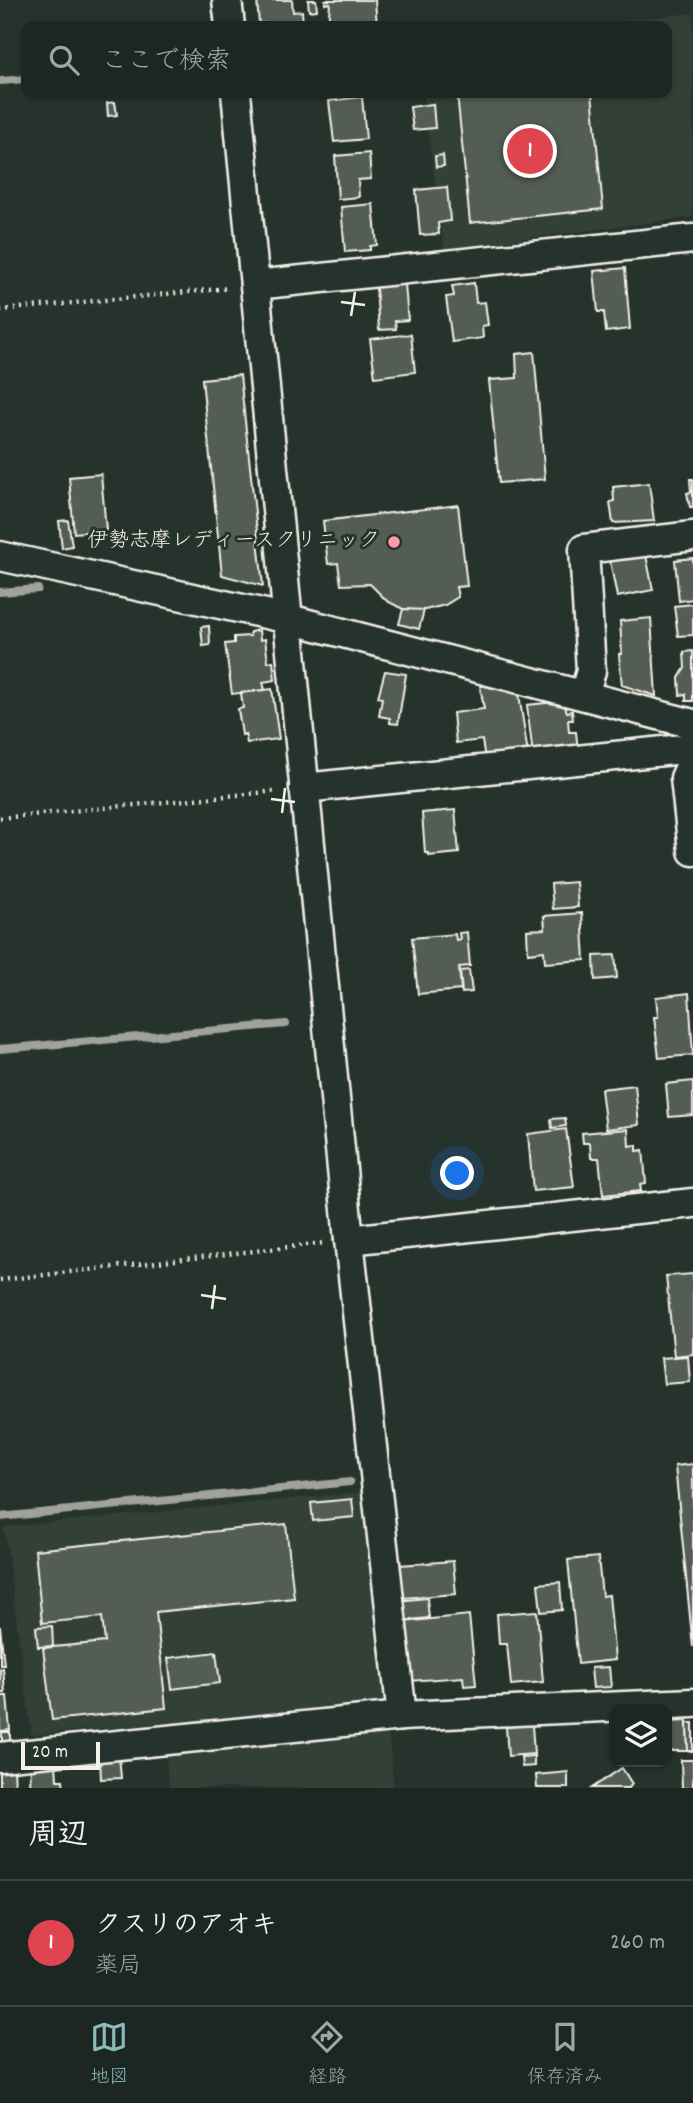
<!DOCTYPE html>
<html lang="ja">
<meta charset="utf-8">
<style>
:root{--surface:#1c2622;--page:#252e2a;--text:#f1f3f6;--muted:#a0a5a5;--line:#3a4340;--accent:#8bbbb9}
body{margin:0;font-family:Dekko,"Klee One",sans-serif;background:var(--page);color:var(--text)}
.controls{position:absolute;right:21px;bottom:21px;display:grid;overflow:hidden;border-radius:14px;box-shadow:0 2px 5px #0004}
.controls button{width:63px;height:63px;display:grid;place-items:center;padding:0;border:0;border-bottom:2px solid var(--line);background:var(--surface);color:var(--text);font:35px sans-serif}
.scale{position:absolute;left:21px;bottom:18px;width:79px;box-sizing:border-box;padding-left:7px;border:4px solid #f4f1e8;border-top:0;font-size:19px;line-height:24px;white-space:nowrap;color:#f4f1e8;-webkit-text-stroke:5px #26332d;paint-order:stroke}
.you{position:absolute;left:458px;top:1174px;width:24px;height:24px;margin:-18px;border:5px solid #fff;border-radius:50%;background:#1a73e8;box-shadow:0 0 0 10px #1a73e833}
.badge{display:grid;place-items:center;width:46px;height:46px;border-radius:50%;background:var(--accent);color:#fff;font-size:23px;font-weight:700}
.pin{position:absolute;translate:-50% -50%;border:4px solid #fff;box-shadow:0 2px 7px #0006}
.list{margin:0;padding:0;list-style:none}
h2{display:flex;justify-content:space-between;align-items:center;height:91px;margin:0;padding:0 28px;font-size:30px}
h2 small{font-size:23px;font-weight:400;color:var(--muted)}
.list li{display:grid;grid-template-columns:46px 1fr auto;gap:21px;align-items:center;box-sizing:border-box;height:126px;padding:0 28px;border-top:2px solid var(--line)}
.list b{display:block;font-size:26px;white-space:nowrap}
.list p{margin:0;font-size:23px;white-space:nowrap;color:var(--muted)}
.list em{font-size:23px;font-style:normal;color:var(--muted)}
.icon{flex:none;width:38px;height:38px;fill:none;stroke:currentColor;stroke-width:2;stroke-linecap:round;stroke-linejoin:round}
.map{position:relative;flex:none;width:693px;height:1788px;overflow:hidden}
.search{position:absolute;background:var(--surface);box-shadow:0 2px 5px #0004;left:21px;right:21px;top:21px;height:77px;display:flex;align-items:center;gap:18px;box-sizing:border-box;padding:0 24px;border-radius:14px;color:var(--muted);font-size:26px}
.sheet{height:217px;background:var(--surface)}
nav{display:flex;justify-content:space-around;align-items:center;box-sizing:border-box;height:98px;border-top:2px solid var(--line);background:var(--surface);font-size:19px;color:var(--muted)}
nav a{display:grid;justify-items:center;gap:4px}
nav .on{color:var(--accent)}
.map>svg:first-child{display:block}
.built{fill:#333f39}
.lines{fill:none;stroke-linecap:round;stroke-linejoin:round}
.stream{stroke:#9fa39b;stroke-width:8}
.building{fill:#525c55;stroke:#f4f1e8;stroke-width:2}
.minor-casing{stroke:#f4f1e8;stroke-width:33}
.path{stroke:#f4f1e8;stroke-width:4.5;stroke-dasharray:2 5;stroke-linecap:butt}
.minor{stroke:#26332d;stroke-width:28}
.ticks{fill:none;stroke:#f4f1e8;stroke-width:2.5}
.poi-dot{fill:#ff9aa2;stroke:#26332d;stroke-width:2.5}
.labels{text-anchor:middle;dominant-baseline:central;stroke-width:6;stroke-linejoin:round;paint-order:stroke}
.poi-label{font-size:21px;fill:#f4f1e8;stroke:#26332d;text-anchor:end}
</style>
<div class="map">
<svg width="693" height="1788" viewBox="0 0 693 1788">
<rect width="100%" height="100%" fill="#26332d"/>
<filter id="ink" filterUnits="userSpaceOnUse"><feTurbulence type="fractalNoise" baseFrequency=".0143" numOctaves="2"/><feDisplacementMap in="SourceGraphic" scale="14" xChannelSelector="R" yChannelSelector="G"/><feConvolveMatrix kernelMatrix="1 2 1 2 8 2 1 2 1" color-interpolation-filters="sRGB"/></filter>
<g filter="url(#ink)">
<g class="built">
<path d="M693,13V217L444,249L423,93H667V26H576Z"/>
<path d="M363,1492L394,1788H169L162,1723L32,1735L4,1527Z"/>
</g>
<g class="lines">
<g class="stream">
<path d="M0,81L26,79"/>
<path d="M0,592L38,589"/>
<path d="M0,1049L286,1024"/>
<path d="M0,1517L350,1482"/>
</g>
</g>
<g class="building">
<path d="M257,0H292L293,12L302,11L303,25L266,26V23L259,24Z"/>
<path d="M308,0H316L317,10L309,11Z"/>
<path d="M325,0H375L377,26H328L330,3L325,4Z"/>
<path d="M457,93H592L603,209L470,223Z"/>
<path d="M362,97L366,139L334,142L329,101Z"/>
<path d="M115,102L117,115L108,116L107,103Z"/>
<path d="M433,104L435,128L413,130L410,107Z"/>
<path d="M369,153L371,179L358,180L359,197L338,199L335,156Z"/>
<path d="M443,155L444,166L436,167L435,156Z"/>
<path d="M447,187L450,221L438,223L439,234L420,235L416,190Z"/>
<path d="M373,204L377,245L370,246V250L345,252L341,207Z"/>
<path d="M625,268L630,329L606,332L604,312H598L594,271Z"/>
<path d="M474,283L476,303L485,302L488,325L482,326L483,338L452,342L446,297L454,296L452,286Z"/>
<path d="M405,284L408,320L395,321L396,329L379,330L376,287Z"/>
<path d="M411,334L415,372L375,377L370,339Z"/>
<path d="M534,352L545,479L499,483L489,380L517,378L516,354Z"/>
<path d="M240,375L263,586L222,575L202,379Z"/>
<path d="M101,474L106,530L74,533L69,477Z"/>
<path d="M690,479H693V507H690L687,493L691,492Z"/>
<path d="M649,483L654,521L613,523L610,502L614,501L613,487Z"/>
<path d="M458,505L467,586L456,587L458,597L445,605L421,611L403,609L387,601L370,584L341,585L338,563L328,564L323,521Z"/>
<path d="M68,520L72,546L62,548L59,521Z"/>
<path d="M646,555L653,590L617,597L610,561Z"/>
<path d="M693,558V599L679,601L675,560Z"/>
<path d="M693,604V635L678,636L674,606Z"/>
<path d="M403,609L424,610L419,629L399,624Z"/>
<path d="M651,618L656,696L622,685L619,654H622L620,621Z"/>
<path d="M209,626L210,645L203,646L201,627Z"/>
<path d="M259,630L260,640L265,639L268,662L273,661L275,680L263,682L265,690L232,694L225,644L234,643V637L250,636V632Z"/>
<path d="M693,651V701H686V694L680,695L679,678L685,668L684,652Z"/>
<path d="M385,671L406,674L398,724L390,723V718L379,716L382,698L378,697Z"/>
<path d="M480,685L519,694L528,754L485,759L482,740L456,743L453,713L484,709Z"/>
<path d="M272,689L279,739L247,743L245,734L242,735L238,709L243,708L241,693Z"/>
<path d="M556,702L564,704L567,712L572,711L573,720H568L569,732H576L578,751L533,755L527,705Z"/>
<path d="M455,810L459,853L429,856V853H425L422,813Z"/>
<path d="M576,882L578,907L553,909L551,884Z"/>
<path d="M582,913L585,960L545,963L544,951L528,953L527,930L545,929L544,916Z"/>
<path d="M467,932L470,966L459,967L461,990L418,994L412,938L455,934L456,940L460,939L459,933Z"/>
<path d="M615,955L617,978L595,980L594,956Z"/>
<path d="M469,970L472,992L462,993L460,971Z"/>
<path d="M689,993L693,1055L659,1058L654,1017H658L656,997Z"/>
<path d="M693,1081V1115L669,1117L666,1084Z"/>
<path d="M635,1085L639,1125L606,1129L601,1089Z"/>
<path d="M565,1118L566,1126L552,1128L551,1119Z"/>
<path d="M566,1129L574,1187L533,1191L528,1134Z"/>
<path d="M628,1129L629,1146L637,1145V1151L643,1150L646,1183L640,1184L641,1191L603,1195L599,1158H591L590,1143H583L582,1133Z"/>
<path d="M693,1274V1354L674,1356L666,1276Z"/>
<path d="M688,1356L690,1382L664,1384L661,1358Z"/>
<path d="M693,1464V1647L675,1466Z"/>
<path d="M352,1499L354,1517L313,1521L311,1503Z"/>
<path d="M286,1524L294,1598L156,1612L166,1708L52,1720L43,1648L105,1642L102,1617L42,1623L35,1550Z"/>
<path d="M598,1557L602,1596L609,1595L615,1660L578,1664L568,1560Z"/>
<path d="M453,1561L456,1594L403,1598L400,1565Z"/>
<path d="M560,1582L562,1610L541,1612L538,1584Z"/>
<path d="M427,1598L429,1618L399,1621L397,1601Z"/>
<path d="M537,1611L543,1682L511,1685L507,1644H499L497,1614Z"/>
<path d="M469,1615L476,1685L464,1686L463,1677L409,1681L403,1622Z"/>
<path d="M0,1626L4,1665H0Z"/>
<path d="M52,1626L53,1646L38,1647L36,1627Z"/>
<path d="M216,1652L220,1683L172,1689L168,1658Z"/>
<path d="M609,1667L611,1687L593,1688L591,1668Z"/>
<path d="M3,1668L5,1693H0V1669Z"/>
<path d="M0,1696H7L10,1730L0,1731Z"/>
<path d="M687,1721L688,1751H669L668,1722Z"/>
<path d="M687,1723H693V1751H688Z"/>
<path d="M532,1725L534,1754L508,1756L506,1727Z"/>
<path d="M2,1732H10V1742L2,1743Z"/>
<path d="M119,1756L121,1778L101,1779L100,1757Z"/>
<path d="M534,1756V1766L522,1767L521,1757Z"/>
<path d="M681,1760H693V1788H682Z"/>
<path d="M56,1764L57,1780H63L64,1788H30L31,1767Z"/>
<path d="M14,1768L15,1788H0V1769Z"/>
<path d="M622,1768L632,1784L629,1788H592Z"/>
<path d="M568,1772V1788H537L536,1775Z"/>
</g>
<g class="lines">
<defs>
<g id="minor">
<path d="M227,0L230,26"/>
<path d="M236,93L349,1240L402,1716"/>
<path d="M255,285L693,239"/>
<path d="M0,556L289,619L693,724"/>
<path d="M584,695L591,671L584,549L693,536"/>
<path d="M693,760L685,778L693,851"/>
<path d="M304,788L693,748"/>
<path d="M349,1240L693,1203"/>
<path d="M0,1757L402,1716L693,1703"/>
</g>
</defs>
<use href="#minor" class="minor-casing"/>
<g class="path">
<path d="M0,310L229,288"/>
<path d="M0,818L278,791"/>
<path d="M0,1280L324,1243"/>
</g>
<use href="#minor" class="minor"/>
</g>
</g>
<path class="ticks" d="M341,302L365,305M351,316L355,292M271,799L295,802M282,813L285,788M201,1295L226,1299M212,1309L215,1285"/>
<circle class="poi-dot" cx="394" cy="542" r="7"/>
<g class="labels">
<g class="poi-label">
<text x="380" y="542">伊勢志摩レディースクリニック</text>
</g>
</g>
</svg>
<div class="controls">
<button><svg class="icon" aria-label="layers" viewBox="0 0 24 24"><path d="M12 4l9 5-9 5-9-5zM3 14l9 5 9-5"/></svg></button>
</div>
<div class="scale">20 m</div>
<div class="you"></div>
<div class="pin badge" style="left:530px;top:151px;background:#e0444e">1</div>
<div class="search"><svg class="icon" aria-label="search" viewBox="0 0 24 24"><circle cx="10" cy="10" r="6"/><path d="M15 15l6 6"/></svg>ここで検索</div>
</div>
<section class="sheet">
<h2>周辺<small></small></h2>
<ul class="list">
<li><span class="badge" style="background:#e0444e">1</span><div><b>クスリのアオキ</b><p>薬局</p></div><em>260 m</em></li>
</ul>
</section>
<nav>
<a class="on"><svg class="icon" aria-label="map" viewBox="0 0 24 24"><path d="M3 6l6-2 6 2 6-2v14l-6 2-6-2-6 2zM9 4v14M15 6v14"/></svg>地図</a>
<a><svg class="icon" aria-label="directions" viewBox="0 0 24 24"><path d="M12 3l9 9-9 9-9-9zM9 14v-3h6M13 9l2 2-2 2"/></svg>経路</a>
<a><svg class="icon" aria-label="saved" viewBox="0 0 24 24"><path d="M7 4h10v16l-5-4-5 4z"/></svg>保存済み</a>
</nav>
